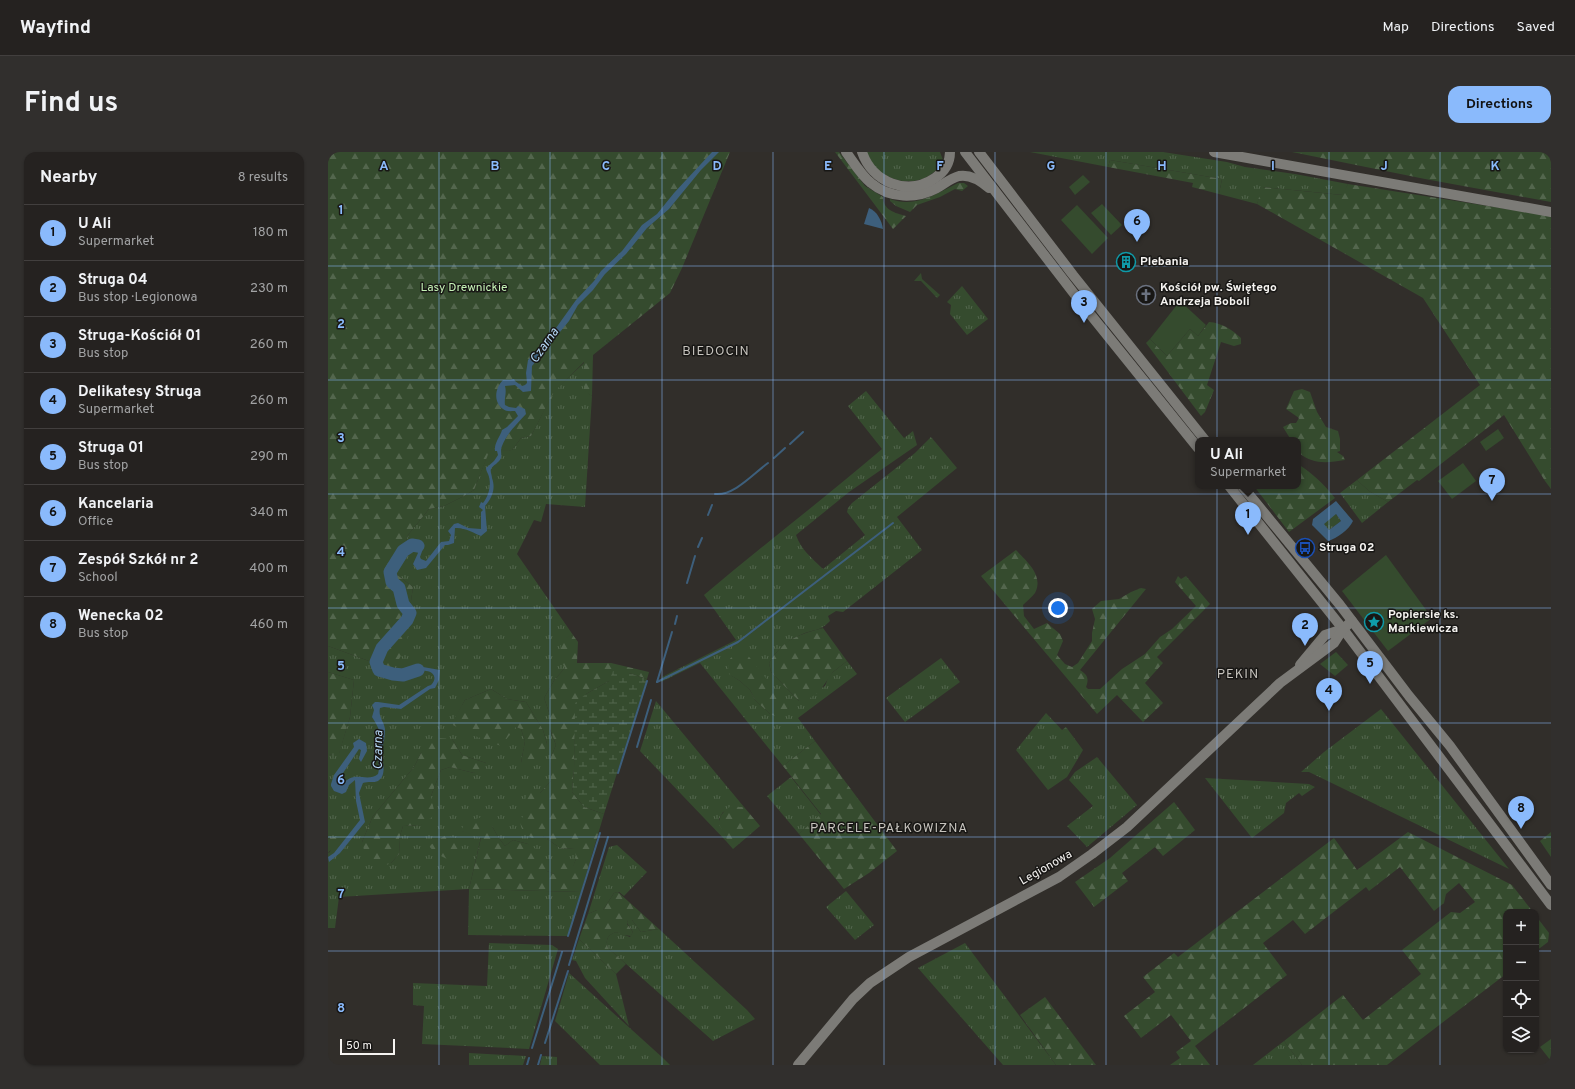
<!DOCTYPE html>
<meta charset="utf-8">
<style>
:root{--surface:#252220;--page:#312f2d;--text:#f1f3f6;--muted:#a3a4a5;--line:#423f3e;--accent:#8abafc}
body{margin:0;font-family:Overpass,sans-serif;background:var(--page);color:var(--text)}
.controls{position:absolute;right:12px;bottom:12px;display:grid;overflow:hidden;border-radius:8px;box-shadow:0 1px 3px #0004}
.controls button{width:36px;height:36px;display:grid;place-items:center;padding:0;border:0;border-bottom:1px solid var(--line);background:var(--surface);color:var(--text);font:20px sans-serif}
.scale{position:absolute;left:12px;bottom:10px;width:55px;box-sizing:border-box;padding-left:4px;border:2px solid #f6f4f1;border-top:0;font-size:11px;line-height:14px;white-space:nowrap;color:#f6f4f1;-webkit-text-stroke:3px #181715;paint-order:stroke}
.you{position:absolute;left:730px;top:456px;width:14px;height:14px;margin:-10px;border:3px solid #fff;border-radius:50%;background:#1a73e8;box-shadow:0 0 0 6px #1a73e833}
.badge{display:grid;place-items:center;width:26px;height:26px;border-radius:50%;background:var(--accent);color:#111;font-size:13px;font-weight:700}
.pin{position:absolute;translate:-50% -33px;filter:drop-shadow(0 1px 2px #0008)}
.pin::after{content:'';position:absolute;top:21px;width:14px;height:12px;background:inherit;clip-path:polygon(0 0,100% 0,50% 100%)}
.popup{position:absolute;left:867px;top:285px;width:106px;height:52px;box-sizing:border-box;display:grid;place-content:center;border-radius:8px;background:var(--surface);filter:drop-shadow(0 1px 3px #0005);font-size:13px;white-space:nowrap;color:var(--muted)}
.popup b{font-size:15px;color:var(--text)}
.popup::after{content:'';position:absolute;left:50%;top:100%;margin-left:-8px;border:8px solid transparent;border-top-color:var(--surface)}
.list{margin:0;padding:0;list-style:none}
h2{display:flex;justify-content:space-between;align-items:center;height:52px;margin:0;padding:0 16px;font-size:17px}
h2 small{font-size:13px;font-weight:400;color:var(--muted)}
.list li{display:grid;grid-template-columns:26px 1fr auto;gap:12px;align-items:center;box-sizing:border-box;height:56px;padding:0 16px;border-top:1px solid var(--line)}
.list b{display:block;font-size:15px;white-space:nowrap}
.list p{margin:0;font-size:13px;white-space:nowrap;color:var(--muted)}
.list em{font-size:13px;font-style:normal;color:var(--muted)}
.icon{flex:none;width:22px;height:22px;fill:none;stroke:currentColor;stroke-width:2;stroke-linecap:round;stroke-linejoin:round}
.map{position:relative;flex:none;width:1223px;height:913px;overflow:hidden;border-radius:12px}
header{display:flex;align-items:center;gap:24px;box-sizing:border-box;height:56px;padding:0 20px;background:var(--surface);border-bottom:1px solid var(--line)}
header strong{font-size:19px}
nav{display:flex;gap:22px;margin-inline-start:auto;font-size:14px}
.intro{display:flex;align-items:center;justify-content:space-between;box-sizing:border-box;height:96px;padding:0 24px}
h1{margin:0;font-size:28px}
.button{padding:10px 18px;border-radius:12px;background:var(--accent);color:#111;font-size:14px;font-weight:700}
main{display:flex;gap:24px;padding:0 24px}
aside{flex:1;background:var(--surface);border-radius:12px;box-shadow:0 1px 3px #0004}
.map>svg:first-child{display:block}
.grass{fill:url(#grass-tufts);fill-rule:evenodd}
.forest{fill:url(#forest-firs)}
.wetland{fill:url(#wetland-marsh)}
.park{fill:#354b2e}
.water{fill:#3d5f7c;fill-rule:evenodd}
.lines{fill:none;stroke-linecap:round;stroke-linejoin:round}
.stream{stroke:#3d5f7c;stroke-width:2}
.river{stroke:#3d5f7c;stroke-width:13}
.secondary{stroke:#7c7b77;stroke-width:10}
.grid{fill:none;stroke:#8abafc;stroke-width:1;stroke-opacity:0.55}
.labels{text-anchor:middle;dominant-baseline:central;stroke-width:3;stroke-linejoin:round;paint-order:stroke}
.poi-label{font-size:12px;font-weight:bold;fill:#f6f4f1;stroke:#181715;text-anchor:start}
.park-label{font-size:12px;fill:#c6f2b7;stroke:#181715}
.street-label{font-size:12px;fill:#f6f4f1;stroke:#181715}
.water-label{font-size:13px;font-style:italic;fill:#b4d6f4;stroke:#181715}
.neighbourhood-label{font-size:13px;letter-spacing:1px;fill:#c6c3bd;stroke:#181715}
.grid-label{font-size:13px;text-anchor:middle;font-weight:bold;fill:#8abafc;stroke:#181715;stroke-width:3;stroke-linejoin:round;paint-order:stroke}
</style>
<header>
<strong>Wayfind</strong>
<nav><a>Map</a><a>Directions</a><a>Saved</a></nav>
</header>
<div class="intro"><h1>Find us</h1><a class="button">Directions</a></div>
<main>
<aside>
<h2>Nearby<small>8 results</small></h2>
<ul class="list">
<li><span class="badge">1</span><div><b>U Ali</b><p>Supermarket</p></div><em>180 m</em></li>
<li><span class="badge">2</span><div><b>Struga 04</b><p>Bus stop · Legionowa</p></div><em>230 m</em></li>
<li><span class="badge">3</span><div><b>Struga-Kościół 01</b><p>Bus stop</p></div><em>260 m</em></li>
<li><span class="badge">4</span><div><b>Delikatesy Struga</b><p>Supermarket</p></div><em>260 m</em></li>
<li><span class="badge">5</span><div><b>Struga 01</b><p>Bus stop</p></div><em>290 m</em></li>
<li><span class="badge">6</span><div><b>Kancelaria</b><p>Office</p></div><em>340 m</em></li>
<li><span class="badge">7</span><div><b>Zespół Szkół nr 2</b><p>School</p></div><em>400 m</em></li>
<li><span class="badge">8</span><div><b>Wenecka 02</b><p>Bus stop</p></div><em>460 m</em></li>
</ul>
</aside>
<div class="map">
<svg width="1223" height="913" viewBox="0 0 1223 913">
<defs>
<pattern id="grass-tufts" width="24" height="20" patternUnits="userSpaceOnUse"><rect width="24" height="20" fill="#354b2e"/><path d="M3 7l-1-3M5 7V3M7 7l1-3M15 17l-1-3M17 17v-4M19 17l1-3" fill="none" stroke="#53664d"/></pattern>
<pattern id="forest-firs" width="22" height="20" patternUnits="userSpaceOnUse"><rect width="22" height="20" fill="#354b2e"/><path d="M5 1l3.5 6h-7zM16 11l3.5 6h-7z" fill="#53664d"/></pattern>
<pattern id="wetland-marsh" width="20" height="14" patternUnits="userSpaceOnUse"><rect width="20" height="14" fill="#354b2e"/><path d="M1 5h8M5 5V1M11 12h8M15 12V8" fill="none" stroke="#53664d"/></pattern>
</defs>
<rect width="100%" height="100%" fill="#312e2a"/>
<g class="grass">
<path d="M538,0H612L615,8C604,31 576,35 556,22C553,20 550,19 548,16C544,12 541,5 538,0Z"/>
<path d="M702,0H835L899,10L917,15L967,22L1020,32L1015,43L935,35L929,52L891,42L894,27L782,8L780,15Z"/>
<path d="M593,121L594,127L612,143L609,146L593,129H586Z"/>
<path d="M634,134L660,167L639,183L622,162L623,153L619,150Z"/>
<path d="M257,210L256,238L264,244L257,355L218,352L213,370L206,368L189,402L245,483L234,488L237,516L227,527L216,546L222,563V578L228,593L222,607L223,629L212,641L203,654L215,684L232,696L248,697V707L245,715L226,722L219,719L200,692L185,688L177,694L170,685L164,674L134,679L153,685L141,737L253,740L240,784L140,783L141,737L11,745L7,776H0V701L2,700L5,685L0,687V603L11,601L22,565L26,528L0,520V494L41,509L66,516L82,456L85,435L68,422L80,383L101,357L116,354L136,344L146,338L161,299L184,298L193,286L203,284L226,239ZM163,537L179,547L198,550L215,578L219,592L193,611L197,589L193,577L188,575L124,572L137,548ZM124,587L134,603L158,611L146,621L122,615L113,618L103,644L93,673L75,674L71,687L72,701L63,711L34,690L45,664L86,615L93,601Z"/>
<path d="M538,239L576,286L585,279L589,293L521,340L468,383C473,398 484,406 495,417L537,383L519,360L520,356L524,351L587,301L603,285L629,316L569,365L594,398L515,460L508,459L500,464L502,469C492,479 489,477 477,481C461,487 450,496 441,511L443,520L471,549L497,534L500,526L505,520L519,509L529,522L470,566L487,589L455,614L372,511L333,530L334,525L408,488L376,443C435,393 497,346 554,297L520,254ZM401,522L461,556L442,562L427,548L422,538L412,529Z"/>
<path d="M1029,328L1041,339L1060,350L1034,371L1012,341Z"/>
<path d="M1007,361L1013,369L1001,378L995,372Z"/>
<path d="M613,506L632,530L577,570L558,546Z"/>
<path d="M328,549L416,655L395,660L391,667L399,685L398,689L312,599Z"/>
<path d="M1053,557L1181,717L981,620H973L996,600Z"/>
<path d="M718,561L734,578L738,575L755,598L739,625L720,638L688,598Z"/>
<path d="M769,605L809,653L759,695L739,674L765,654L741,628L747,620Z"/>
<path d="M463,625L493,663L471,682L439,644Z"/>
<path d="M877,626L981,632L987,635L974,644L971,641L958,651L956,661L924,686Z"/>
<path d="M289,693L319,720L296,744L291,740L286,741L275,758H269L260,762L281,695Z"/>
<path d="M518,739L546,773L527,788L498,755Z"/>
<path d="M300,768H304L313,780L331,777L419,858L427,867L385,889L280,796C277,787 280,783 288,780L302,785L305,780L299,771Z"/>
<path d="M251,787L288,822L301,874L257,826L248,809L244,808Z"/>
<path d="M161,791L224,793L230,797L201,897L94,892L96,854L85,853V831L159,834Z"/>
<path d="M637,791L728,913H675L590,816Z"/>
<path d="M241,821L335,906L342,913H272L227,869Z"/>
<path d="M956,889L974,913H925Z"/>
<path d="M141,901L198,904L195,913H141Z"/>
<path d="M214,904L229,905V913H212Z"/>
</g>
<g class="forest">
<path d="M0,0H402L354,116L342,141L265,203L264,244L256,239V210L226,240L203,284L193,286L184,298L161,300L146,338L136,344L116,354L101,357L80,383L68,422L85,435L82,456L79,493L66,516L41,509L0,494Z"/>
<path d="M507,0H511L537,34L555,45C555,58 567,61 578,64L565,77Z"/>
<path d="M964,0H1223V50L1097,27Z"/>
<path d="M782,8L894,27L891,42L864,35L865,31L780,15Z"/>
<path d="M630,31H636L640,34L634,39L627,37L612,45L589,53L582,60L568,54L562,49V47C587,56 608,42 630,31Z"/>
<path d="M1020,32L1223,64V337L1217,329L1176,263L1091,329L1089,328L1060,350L1041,339L1029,328L1152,233L1095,146L929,52L934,35L1014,43Z"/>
<path d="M881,170C894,171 903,177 913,186V192L906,194L893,190L879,233L886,238L877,260L873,264L818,191L822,187L839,204L862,177L870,184Z"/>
<path d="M974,237L982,240L989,260L998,275L1010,279L1012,287V299L1009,300L1015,304L1017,308C999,311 985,313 970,300V288H963L955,275L963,271H968L971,266L958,257L966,239Z"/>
<path d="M970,312C985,322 996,332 1007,346L961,380L926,334H970Z"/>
<path d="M688,398C699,410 716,423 707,441C704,445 699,449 695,453L696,464L706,477L719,471L732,482L735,489L729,503L737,512L744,515L750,511L764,489V481L767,467L764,457L773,449L791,447L803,440L813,436L818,437L752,518C760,523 761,527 758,535L760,537H772L794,517L817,502L832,485L844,477L868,454L847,430L850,424L853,427L858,424L882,452L829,505L835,511L817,531L835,551L815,570L789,543L769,562L653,424Z"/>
<path d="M495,476L519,509L505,520L491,540L479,548L471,549L443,520L441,511C456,487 469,483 495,476Z"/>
<path d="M245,483L250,490L249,511H283L321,520L319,527L301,521L281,529L258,542L247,581L246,617L244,640L256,655L276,662L253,740L141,737L153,686L133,679L136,672L153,665L164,674L170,685L177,694L185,688L200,692L216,703L219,719L226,722L231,709L245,714L248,707L247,697L232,696L215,684L204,686C188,676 190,667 203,655L197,649L200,638L212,641L223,629L222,607L228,593L222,577V563L216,546L227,527L237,516L231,505L234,487Z"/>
<path d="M415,497L461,556L447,564L442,562L427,548L422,538L412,529L401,522C398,506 403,505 415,497Z"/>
<path d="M1008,500L1020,513L1007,524L992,512Z"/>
<path d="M0,520L26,528L22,565L11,602L0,603Z"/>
<path d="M163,537L179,547L198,550L215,578L219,592L210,611L200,618L193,611L197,589L193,577L188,575L173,594L142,582L123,572L137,548Z"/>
<path d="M107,586L124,587L134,603L158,611L155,618L146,621L122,615L113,618L103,644L107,663L93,673L75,674L71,687L72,701L63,711L47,718L36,698L34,690L45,664L86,615L93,601Z"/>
<path d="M487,589L569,699L541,721L516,737L471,682L493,662L455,614Z"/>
<path d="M846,650L867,678L835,704L827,695L794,721L800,729L766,755L747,730L782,706Z"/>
<path d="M405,653L411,655H416L432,674L405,697L398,689C400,682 395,679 391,673C391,663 396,658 405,653Z"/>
<path d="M1080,680L1184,733L1205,760H1178V822L1059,913H974L956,889L1015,843L1035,868L1093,822L1074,798L1123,760L1132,761L1147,750L1131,731L1118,742L1116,751L1106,759L1072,715L1041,739L1038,735L977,782L965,768L935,791L959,823L867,894L882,913H842L852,906L848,900L863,889L843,863L813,886L796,864L827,840L815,825L846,801L850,805L1006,686L1029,718Z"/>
<path d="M1223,680V705L1212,689Z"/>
<path d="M118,683L131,687L135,700L125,710L107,701L101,694Z"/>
<path d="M5,685H11V689L0,701V687Z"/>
<path d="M290,740L331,777L313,780L304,768H300L299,772L305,780L303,784L295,783L288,780C280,783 277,787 280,796L298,812L288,822L251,787L260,762L269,758H275L286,741Z"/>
<path d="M1208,764L1221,781L1220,790L1208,799Z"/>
<path d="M717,845L768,913H728L692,863Z"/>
<path d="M1223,887V909L1212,895Z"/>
</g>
<path class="wetland" d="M285,519L301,521L319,527L276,662L256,655L244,640L246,617L247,551L258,542L281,529Z"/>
<g class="park">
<path d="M755,23L762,30L747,43L741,35Z"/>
<path d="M774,52L794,73L783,83L763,61Z"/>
<path d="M749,53L780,86L764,102L733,68Z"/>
<path d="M852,149L878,173L870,184L862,177L839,204L822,187Z"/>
<path d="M1170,277L1176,286L1158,299L1152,290Z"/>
<path d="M1135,311L1148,329L1124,347L1110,329Z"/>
<path d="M1058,403L1104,466L1060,499L1014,439Z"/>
</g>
<g class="water">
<path d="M384,0H391L373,18L341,57L319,76L298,102L277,122L265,138L250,153L241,169L204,214L203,239L195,240L187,233L177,234C179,241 176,246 177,253L181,255L188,256L190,254L197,257L198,262C189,272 179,281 174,294C172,298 174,302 173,306C171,311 165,313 163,317C162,320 164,323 164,326C168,337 164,346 157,354L159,379L153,384C146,381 136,375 127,376L126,391L120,393H117L98,416L89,418L85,412L90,401L88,397L79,399L77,403L73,396L89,388L95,391L96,394L92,405L93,407L98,409L113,390L121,389L123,383L120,379L126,372L130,371L140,376L153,377V360L155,358L151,355L153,350L155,351C161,344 164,331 160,322C159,320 158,318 158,316L166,309L170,303L169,299H167C166,291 172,285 174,278L179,275L190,264L187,259C183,259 178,260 175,257C165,250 167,236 175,228H182L186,227L187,229L194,234L197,233L199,231L198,221L200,208L223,183L248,148L266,129L273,119L294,99L314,73L329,62L346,41Z"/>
<path d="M541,56C549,59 554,69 555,77L536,72Z"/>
<path d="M1008,349L1025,369C1021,378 1009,386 1000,389L984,373L985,367ZM1008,362L1013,369L1001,378L996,372Z"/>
<path d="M95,515L112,518L111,528L107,536L102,537L73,557L56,555L52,556C50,565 56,569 57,577C57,584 56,590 54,596C52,604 61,622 50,629C46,631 40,629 35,631L31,641L37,670L12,701L1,710L0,705L6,701L32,668L28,649L27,628L21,633L18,640L14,642L6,639L3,634V632L6,623L26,595L25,591L31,587L38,591L39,599L33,610L31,607L33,598L31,597L9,630L12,633C17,630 20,626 26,625C34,624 43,628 50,622C53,612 48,604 49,596C50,593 51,592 52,590C54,581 49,573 44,565L46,558L44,553L47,550H50L71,553L100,534L103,533C109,527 107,520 98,519C94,518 88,521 84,521L81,525H73L74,521Z"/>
</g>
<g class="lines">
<g class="stream">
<path d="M462,292L475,280"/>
<path d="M446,306L457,296"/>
<path d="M387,342C406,344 425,322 440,311"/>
<path d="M380,363L384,353"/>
<path d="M370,395L374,386"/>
<path d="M359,431L367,404"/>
<path d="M347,472L349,464"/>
<path d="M329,530L410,490L565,371"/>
<path d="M329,530L344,480"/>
<path d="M309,595L323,548"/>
<path d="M290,621L319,529"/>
<path d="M240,784L272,681"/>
<path d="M241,813L280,685"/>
<path d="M217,891L240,819"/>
<path d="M204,896L234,800"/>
<path d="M199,913L201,906"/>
<path d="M210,913L213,903"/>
</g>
<path class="river" d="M90,394L84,393L75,399L62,420L64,430L71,436L75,452L82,461L79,468L54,496L48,510L51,518L65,522L75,523L90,518"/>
<g class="secondary">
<path d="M518,0C526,11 533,23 543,31C562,47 588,47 609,36C616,32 623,26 631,24C642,22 653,29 661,36"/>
<path d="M534,0C544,30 579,45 607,26C616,20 622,11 622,0"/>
<path d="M637,0L754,152L870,296"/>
<path d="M651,0L745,123L877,288"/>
<path d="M886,0L1223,60"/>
<path d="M901,334L1015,477L1223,753"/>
<path d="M914,334L1012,453L1081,544L1122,594L1223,733"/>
<path d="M972,513L997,483L1015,477"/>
<path d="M470,913L525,847L542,831L581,805L731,725L764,702L799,675L952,531L1006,491L1015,477L1024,469"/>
</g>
</g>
<path class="grid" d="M111,0V913M222,0V913M334,0V913M445,0V913M556,0V913M667,0V913M778,0V913M889,0V913M1001,0V913M1112,0V913M0,114H1223M0,228H1223M0,342H1223M0,456H1223M0,571H1223M0,685H1223M0,799H1178M1208,799H1223"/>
<defs>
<symbol id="building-ring" viewBox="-11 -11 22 22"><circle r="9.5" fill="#181715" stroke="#0f9aa8" stroke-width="1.5"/><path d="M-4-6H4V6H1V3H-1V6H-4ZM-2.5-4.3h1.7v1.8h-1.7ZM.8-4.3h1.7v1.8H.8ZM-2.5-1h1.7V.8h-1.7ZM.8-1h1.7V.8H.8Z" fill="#0f9aa8"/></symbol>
<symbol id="church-ring" viewBox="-11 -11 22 22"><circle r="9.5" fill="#181715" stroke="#6b7280" stroke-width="1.5"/><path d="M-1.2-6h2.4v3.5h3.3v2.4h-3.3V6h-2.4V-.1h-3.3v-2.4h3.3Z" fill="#6b7280"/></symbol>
<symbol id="bus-ring" viewBox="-11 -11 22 22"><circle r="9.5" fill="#181715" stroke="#1a4fb4" stroke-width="1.5"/><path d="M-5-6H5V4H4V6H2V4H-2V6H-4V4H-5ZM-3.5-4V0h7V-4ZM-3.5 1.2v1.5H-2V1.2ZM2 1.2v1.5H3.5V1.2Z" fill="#1a4fb4"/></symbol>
<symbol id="sight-ring" viewBox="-11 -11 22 22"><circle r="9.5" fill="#181715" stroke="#0f9aa8" stroke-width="1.5"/><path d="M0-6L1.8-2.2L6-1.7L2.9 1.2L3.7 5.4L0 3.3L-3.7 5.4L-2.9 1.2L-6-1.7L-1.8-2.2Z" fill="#0f9aa8"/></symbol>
</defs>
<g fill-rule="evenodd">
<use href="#building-ring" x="787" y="99" width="22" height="22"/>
<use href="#church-ring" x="807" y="132" width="22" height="22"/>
<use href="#bus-ring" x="966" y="385" width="22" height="22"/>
<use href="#sight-ring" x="1035" y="459" width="22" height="22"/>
</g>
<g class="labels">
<g class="poi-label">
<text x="812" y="110">Plebania</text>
<text x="832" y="136">Kościół pw. Świętego<tspan x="832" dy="14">Andrzeja Boboli</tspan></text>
<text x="991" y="396">Struga 02</text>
<text x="1060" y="463">Popiersie ks.<tspan x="1060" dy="14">Markiewicza</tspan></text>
</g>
<g class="park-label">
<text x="136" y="136">Lasy Drewnickie</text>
</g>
<g class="street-label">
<text transform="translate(718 716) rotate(-30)">Legionowa</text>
</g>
<g class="water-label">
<text transform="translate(217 194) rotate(-55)">Czarna</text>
<text transform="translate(51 598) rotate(-89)">Czarna</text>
</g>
<g class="neighbourhood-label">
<text x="388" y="200">BIEDOCIN</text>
<text x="910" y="523">PEKIN</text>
<text x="561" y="677">PARCELE-PAŁKOWIZNA</text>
</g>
</g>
<g class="grid-label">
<text x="56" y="18">A</text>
<text x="167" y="18">B</text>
<text x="278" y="18">C</text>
<text x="389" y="18">D</text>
<text x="500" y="18">E</text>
<text x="612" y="18">F</text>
<text x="723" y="18">G</text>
<text x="834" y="18">H</text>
<text x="945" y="18">I</text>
<text x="1056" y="18">J</text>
<text x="1167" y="18">K</text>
<text x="13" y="62">1</text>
<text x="13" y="176">2</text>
<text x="13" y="290">3</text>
<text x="13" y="404">4</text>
<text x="13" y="518">5</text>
<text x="13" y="632">6</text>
<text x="13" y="746">7</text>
<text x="13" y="860">8</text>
</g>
</svg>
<div class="controls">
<button>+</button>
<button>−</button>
<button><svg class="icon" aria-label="locate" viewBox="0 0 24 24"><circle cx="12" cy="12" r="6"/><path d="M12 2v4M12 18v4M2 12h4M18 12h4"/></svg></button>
<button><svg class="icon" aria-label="layers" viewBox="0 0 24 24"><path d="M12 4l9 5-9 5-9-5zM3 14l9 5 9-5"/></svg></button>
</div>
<div class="scale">50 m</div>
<div class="you"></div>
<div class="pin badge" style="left:920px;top:383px">1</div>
<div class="popup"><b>U Ali</b>Supermarket</div>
<div class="pin badge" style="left:977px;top:494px">2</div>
<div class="pin badge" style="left:756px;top:171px">3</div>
<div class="pin badge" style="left:1001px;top:559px">4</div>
<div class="pin badge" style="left:1042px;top:532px">5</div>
<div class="pin badge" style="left:809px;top:90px">6</div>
<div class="pin badge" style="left:1164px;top:349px">7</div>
<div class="pin badge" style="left:1193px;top:677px">8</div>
</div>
</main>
